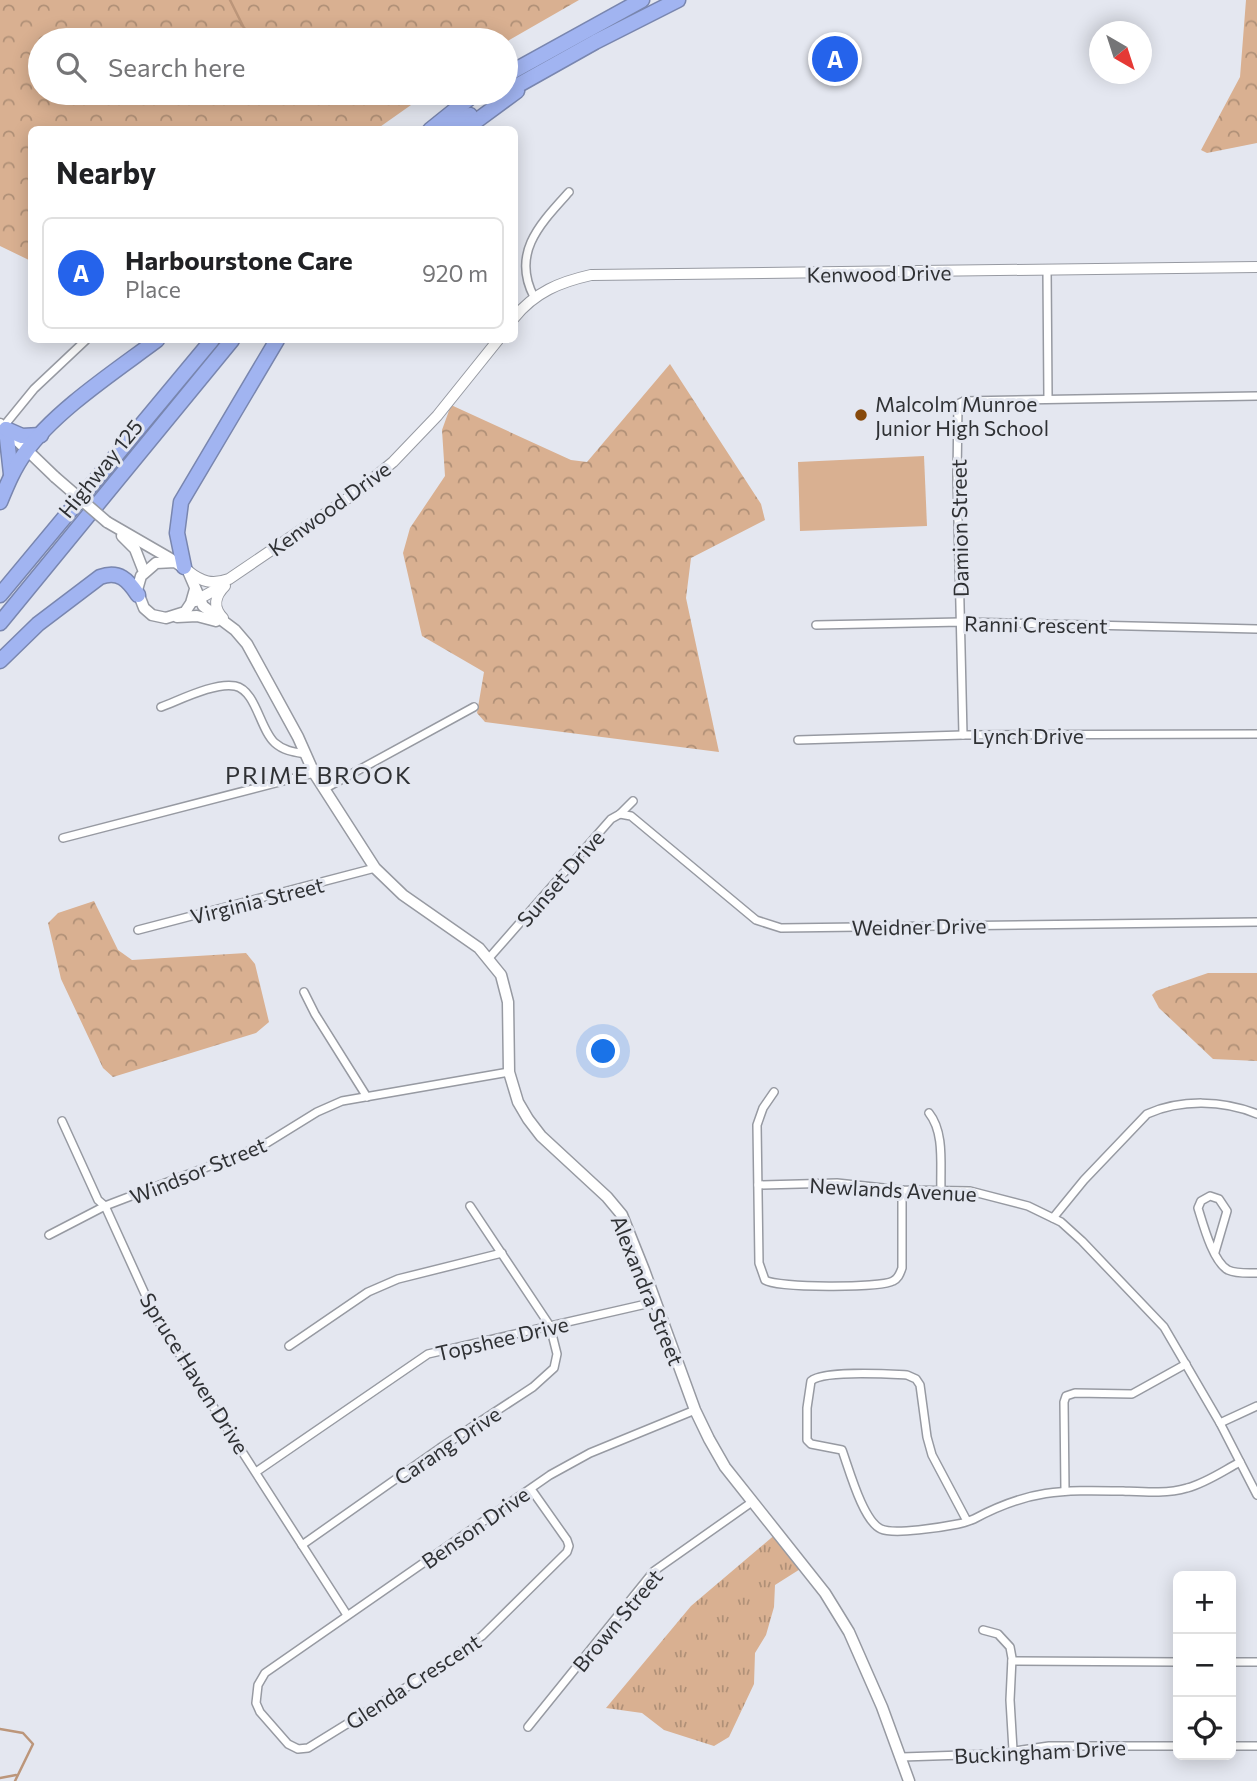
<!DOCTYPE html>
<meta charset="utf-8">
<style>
:root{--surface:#fff;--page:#f6f6f6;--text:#202124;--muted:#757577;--line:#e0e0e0;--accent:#2563eb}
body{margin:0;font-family:Commissioner,sans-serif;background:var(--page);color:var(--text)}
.controls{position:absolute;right:21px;bottom:21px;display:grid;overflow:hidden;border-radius:10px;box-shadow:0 4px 18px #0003}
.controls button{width:63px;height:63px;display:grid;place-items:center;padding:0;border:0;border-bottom:2px solid var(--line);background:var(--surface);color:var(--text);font:35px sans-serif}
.compass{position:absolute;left:1089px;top:21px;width:63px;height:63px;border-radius:50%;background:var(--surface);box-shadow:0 4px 18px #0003;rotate:141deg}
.you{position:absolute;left:604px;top:1052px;width:24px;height:24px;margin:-18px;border:5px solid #fff;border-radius:50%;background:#1a73e8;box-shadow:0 0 0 10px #1a73e833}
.badge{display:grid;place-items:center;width:46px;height:46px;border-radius:50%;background:var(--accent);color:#fff;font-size:23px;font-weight:700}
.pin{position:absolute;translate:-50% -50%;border:4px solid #fff;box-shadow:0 2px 7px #0006}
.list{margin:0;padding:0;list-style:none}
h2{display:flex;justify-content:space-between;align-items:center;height:91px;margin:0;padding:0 28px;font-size:30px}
h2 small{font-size:23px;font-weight:400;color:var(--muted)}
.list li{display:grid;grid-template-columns:46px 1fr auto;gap:21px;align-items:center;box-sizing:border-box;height:112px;margin:0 14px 14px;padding:0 14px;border:2px solid var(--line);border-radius:10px}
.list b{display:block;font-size:26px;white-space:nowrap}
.list p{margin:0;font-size:23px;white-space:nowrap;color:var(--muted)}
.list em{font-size:23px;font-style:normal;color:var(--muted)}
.icon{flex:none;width:38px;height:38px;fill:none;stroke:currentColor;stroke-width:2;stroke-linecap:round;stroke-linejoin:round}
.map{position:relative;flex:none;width:1257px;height:1781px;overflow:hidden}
.search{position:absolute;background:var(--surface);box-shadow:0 4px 18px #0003;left:28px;top:28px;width:490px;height:77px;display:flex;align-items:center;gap:18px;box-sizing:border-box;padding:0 24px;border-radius:38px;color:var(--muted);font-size:26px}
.panel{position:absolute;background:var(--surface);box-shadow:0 4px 18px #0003;left:28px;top:126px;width:490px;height:217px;border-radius:10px}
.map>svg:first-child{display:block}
.grass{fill:url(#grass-tufts)}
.forest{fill:url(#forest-crowns)}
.garden{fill:#d9b091}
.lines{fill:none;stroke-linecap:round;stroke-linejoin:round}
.stream{stroke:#bc967a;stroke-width:2.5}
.minor-casing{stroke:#979aa2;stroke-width:10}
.tertiary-casing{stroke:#979aa2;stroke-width:12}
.secondary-casing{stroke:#979aa2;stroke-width:13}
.motorway-casing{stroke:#7986af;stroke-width:17}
.minor{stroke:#fff;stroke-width:7}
.tertiary{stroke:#fff;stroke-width:10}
.secondary{stroke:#fff;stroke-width:10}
.motorway{stroke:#a1b4f1;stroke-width:14}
.secondary-bridge-casing{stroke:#979aa2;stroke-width:13;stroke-linecap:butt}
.secondary-bridge{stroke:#fff;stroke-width:10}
.poi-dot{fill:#87490a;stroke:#e4e7f0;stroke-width:2.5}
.labels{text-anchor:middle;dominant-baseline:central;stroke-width:6;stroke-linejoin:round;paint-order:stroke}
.street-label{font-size:21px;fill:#2f3134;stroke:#e4e7f0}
.poi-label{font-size:21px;fill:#2f3134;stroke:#e4e7f0;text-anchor:start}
.quarter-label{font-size:24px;letter-spacing:2px;fill:#2f3134;stroke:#e4e7f0}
</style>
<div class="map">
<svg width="1257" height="1781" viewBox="0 0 1257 1781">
<defs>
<pattern id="grass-tufts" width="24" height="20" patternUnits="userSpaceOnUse" patternTransform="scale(1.75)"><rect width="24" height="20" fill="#d9b091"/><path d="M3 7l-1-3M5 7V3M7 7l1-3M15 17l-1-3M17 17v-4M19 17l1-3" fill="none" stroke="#b09077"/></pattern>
<pattern id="forest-crowns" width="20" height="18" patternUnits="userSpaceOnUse" patternTransform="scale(1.75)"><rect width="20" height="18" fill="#d9b091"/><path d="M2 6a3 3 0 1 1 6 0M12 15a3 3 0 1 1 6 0" fill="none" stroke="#b09077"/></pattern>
</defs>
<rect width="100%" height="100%" fill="#e4e7f0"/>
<path class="grass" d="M777,1533L805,1566L775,1585L774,1607L766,1635L755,1653L754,1684L729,1737L714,1746L664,1730L642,1713L606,1708L691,1606Z"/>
<g class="forest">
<path d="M0,0H579L506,42L40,40V93H428L377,129L32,130L31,261L0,246Z"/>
<path d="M1246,0H1257V143L1207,153L1201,150L1240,77Z"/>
<path d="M670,364L761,504L765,520L691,558L686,598L719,752L485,722L477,713L484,672L422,636L403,553L410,528L445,476L442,430L451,405L571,460L587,462Z"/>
<path d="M94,901L118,950L132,960L246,953L255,964L269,1022L256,1033L113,1077L103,1068L61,979L48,923L58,913Z"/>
<path d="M1208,973H1257V1061L1213,1059L1159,1008L1152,995L1156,991Z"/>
</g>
<path class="garden" d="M924,456L927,526L800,531L798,462Z"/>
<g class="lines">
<g class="stream">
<path d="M230,0L244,28L260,38H274L303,32L333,40"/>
<path d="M434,93L436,96"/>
<path d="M0,1729L23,1733L33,1744L15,1781"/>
<path d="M0,1778L16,1775"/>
</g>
<defs>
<g id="minor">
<path d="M1047,270L1048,398"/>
<path d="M534,297C511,253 540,224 569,192"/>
<path d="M3,427L34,389L86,340"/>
<path d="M816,625L961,622L1257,629"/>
<path d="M161,707C180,700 215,682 235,686C256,690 260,730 275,743C284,751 294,752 306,754"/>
<path d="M963,735L957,477L958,404L964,401L1257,396"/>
<path d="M798,740L963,735L1257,734"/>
<path d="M324,789L474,707"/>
<path d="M620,814L631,816L756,920L781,928L1257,922"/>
<path d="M63,838L314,773"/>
<path d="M138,930L375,868"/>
<path d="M489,958L611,819L620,814L633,801"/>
<path d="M304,992L315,1014L367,1097"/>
<path d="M774,1092L763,1108L757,1125L759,1263L765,1280C777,1288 881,1288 893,1281C899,1278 900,1273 902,1268V1190"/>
<path d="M929,1113C945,1133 940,1166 941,1190"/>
<path d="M62,1121L98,1200L105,1206L155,1316L347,1615"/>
<path d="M758,1185L837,1183L902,1190L970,1191L1028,1206L1061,1222L1082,1241L1164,1327L1220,1423L1257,1495"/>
<path d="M1053,1218L1084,1180L1147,1114C1181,1099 1223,1100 1257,1114"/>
<path d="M49,1235L105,1206L262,1146L317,1112L342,1101L509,1072"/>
<path d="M1215,1252L1227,1211L1219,1199L1210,1196L1201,1201L1198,1208C1203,1224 1213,1262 1228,1270C1237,1274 1248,1273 1257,1273"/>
<path d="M289,1346L368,1292L398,1279L502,1253"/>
<path d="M1220,1423L1257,1406"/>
<path d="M256,1472L428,1354L655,1302"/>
<path d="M531,1489L567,1540L569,1546L567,1552L482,1636L431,1672L308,1748L298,1749L288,1744L260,1712L256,1703L258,1685L265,1673L550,1475L590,1453L695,1410"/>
<path d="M1065,1490L1064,1402L1066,1396L1075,1393L1132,1394L1186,1364"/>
<path d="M967,1521L932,1455L927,1437L920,1385L916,1379L907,1375C888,1374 824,1370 811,1381L807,1408V1440L811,1444L842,1450C849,1469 863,1521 881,1529C894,1535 943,1527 958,1524C964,1523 969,1521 974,1519C1030,1489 1062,1490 1123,1491C1144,1492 1167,1494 1187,1488C1206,1483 1223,1471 1240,1462"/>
<path d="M302,1545L440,1448L533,1387L554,1368L557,1354L550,1326L470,1206"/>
<path d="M983,1630L998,1634L1010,1647L1012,1658L1010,1700L1013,1750"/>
<path d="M1012,1661L1178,1662"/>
<path d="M1231,1662H1257"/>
<path d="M528,1727L654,1571L752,1502"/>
<path d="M1231,1746H1257"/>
<path d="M902,1757L994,1754L1049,1746H1178"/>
</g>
<g id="tertiary">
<path d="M514,318C535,292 560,282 591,275L1257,267"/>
<path d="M188,571C202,582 212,585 229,579L354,494L393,462L437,416L498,340"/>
<path d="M195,601L224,585"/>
<path d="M223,618C212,607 215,596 225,586"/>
</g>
<g id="secondary">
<path d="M0,424L55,477"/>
<path d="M107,522L171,559"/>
<path d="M122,536L135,549L144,572"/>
<path d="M195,589L191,603L185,612L166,618L152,615L144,608L137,590L141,576L156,563L175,562L188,571L203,606L235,630L247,644L298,737L314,773L375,868L403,895L479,948L501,975L508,1002L509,1072L518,1102L528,1119L541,1136L607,1197L622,1215L644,1270L695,1410L709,1439L725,1467L825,1593L849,1632L882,1707L909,1781"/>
<path d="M177,617L197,616L216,621"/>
</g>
<g id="motorway">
<path d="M506,75L642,0"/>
<path d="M506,92L595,42L678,0"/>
<path d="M430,130L476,93"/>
<path d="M448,130L470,115"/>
<path d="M464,130L517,91"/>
<path d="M6,429L11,474"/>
<path d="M6,429L22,436L41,435"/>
<path d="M0,502C7,485 14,468 25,453C53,412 117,370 157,340"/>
<path d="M184,567L177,533L181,502L277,340"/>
<path d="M0,595L212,340"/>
<path d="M0,623L232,340"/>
<path d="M0,661L38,624L100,577C119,570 128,580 138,595"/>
</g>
</defs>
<use href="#minor" class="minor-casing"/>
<use href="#tertiary" class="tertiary-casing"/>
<use href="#secondary" class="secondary-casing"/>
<use href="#motorway" class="motorway-casing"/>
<use href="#minor" class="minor"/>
<use href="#tertiary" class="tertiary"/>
<use href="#secondary" class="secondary"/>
<use href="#motorway" class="motorway"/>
<defs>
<path id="secondary-bridge" d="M55,477L107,522"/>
</defs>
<use href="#secondary-bridge" class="secondary-bridge-casing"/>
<use href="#secondary-bridge" class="secondary-bridge"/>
</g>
<circle class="poi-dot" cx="861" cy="415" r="7"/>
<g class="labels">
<g class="street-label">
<text transform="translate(879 273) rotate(-1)">Kenwood Drive</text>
<text transform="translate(100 468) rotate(-51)">Highway 125</text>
<text transform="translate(329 508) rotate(-36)">Kenwood Drive</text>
<text transform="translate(959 528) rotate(-91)">Damion Street</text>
<text transform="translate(1036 624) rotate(1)">Ranni Crescent</text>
<text x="1028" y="735">Lynch Drive</text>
<text transform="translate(560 878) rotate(-49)">Sunset Drive</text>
<text transform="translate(257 900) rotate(-14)">Virginia Street</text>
<text transform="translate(919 926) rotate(-1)">Weidner Drive</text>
<text transform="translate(198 1170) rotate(-22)">Windsor Street</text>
<text transform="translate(893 1189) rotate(3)">Newlands Avenue</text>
<text transform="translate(648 1290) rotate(68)">Alexandra Street</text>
<text transform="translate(502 1338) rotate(-13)">Topshee Drive</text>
<text transform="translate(195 1373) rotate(58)">Spruce Haven Drive</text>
<text transform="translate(447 1445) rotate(-34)">Carang Drive</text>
<text transform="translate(475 1527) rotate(-35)">Benson Drive</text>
<text transform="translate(617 1620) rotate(-50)">Brown Street</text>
<text transform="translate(413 1681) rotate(-33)">Glenda Crescent</text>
<text transform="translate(1040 1751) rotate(-3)">Buckingham Drive</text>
</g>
<g class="poi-label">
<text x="875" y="403">Malcolm Munroe<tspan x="875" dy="24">Junior High School</tspan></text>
</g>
<g class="quarter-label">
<text x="319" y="774">PRIME BROOK</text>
</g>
</g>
</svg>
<div class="controls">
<button>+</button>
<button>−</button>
<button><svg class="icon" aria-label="locate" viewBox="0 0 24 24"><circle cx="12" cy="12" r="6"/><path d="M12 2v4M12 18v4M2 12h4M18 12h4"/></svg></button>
</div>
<svg class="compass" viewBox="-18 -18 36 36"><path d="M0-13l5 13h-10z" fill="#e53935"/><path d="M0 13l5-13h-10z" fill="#757577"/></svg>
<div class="you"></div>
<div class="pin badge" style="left:835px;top:59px">A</div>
<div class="search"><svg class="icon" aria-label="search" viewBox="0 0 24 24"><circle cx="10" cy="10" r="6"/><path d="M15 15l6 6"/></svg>Search here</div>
<section class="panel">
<h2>Nearby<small></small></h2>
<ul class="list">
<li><span class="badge">A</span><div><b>Harbourstone Care</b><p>Place</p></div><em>920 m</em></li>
</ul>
</section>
</div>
